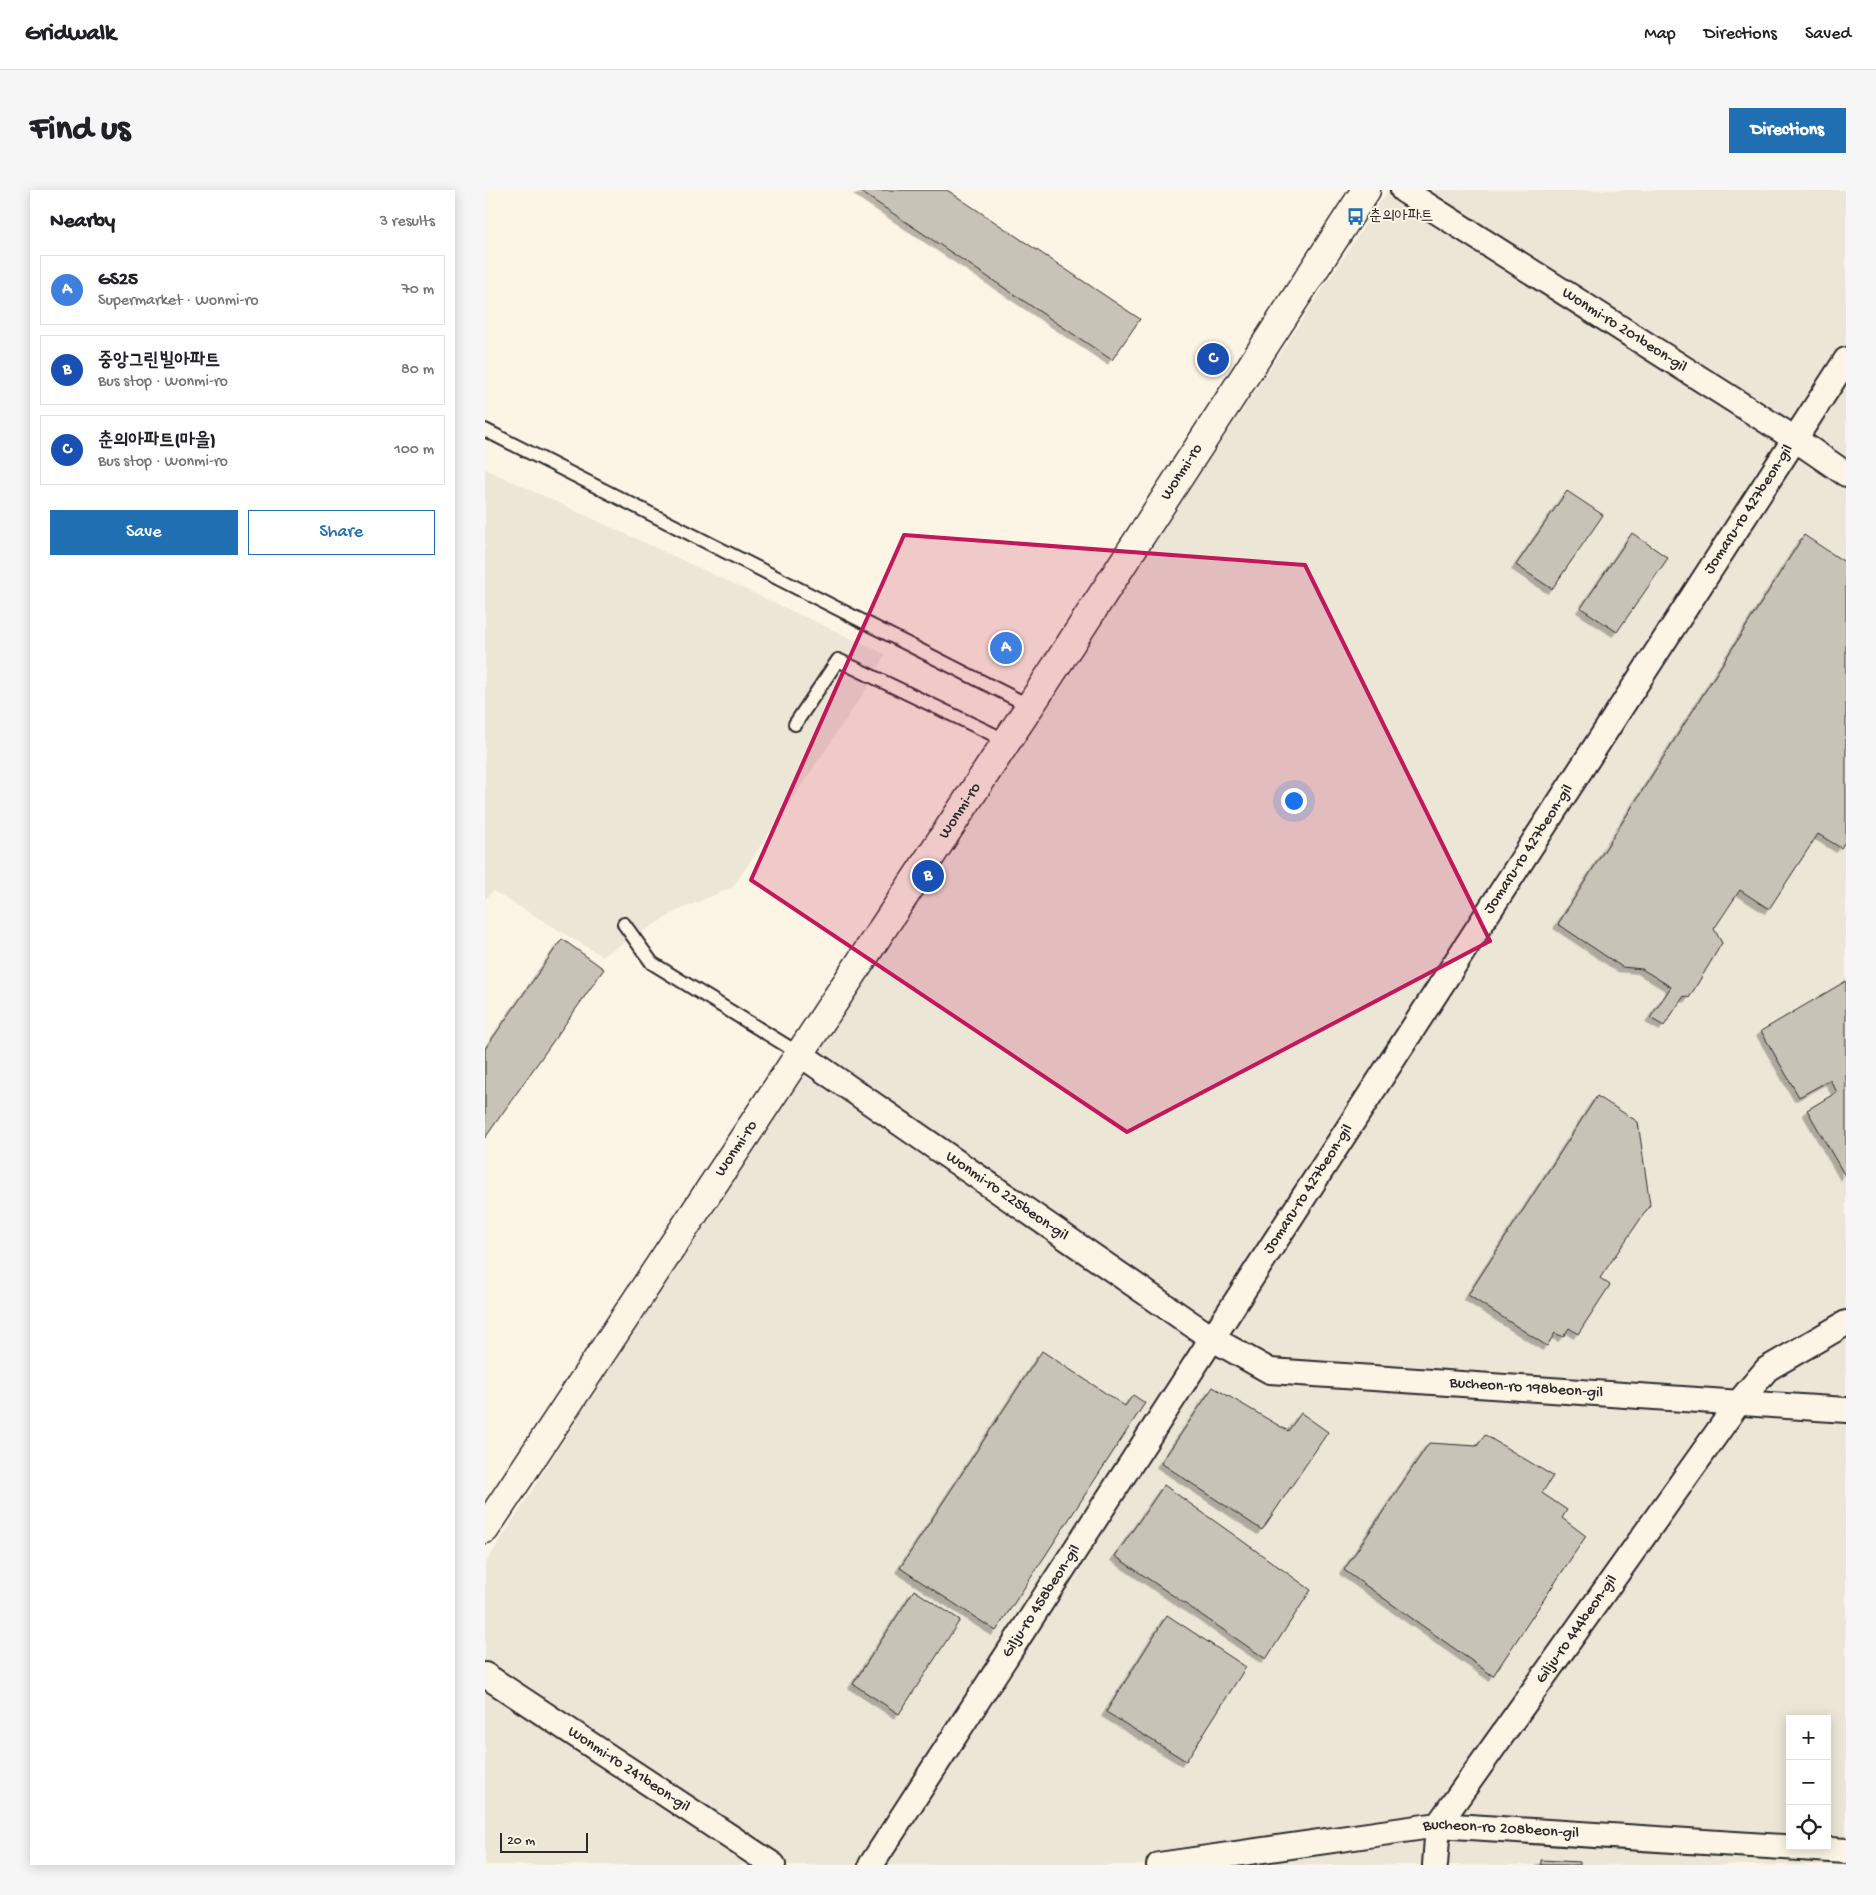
<!DOCTYPE html>
<meta charset="utf-8">
<style>
:root{--surface:#fff;--page:#f6f6f6;--text:#202124;--muted:#757577;--line:#e0e0e0;--accent:#1f6fb2}
body{margin:0;font-family:"Gochi Hand","Poor Story",sans-serif;background:var(--page);color:var(--text)}
.controls{position:absolute;right:15px;bottom:15px;display:grid;overflow:hidden;border-radius:0px;box-shadow:0 2px 12px #0003}
.controls button{width:45px;height:45px;display:grid;place-items:center;padding:0;border:0;border-bottom:1px solid var(--line);background:var(--surface);color:var(--text);font:25px sans-serif}
.scale{position:absolute;left:15px;bottom:12px;width:88px;box-sizing:border-box;padding-left:5px;border:2px solid #2b2b2b;border-top:0;font-size:14px;line-height:18px;white-space:nowrap;color:#2b2b2b;-webkit-text-stroke:4px #fcf5e5;paint-order:stroke}
.you{position:absolute;left:808px;top:610px;width:18px;height:18px;margin:-12px;border:4px solid #fff;border-radius:50%;background:#1a73e8;box-shadow:0 0 0 8px #1a73e833}
.badge{display:grid;place-items:center;width:32px;height:32px;border-radius:50%;background:var(--accent);color:#fff;font-size:16px;font-weight:700}
.pin{position:absolute;translate:-50% -50%;border:2px solid #fff;box-shadow:0 1px 5px #0006}
.list{margin:0;padding:0;list-style:none}
h2{display:flex;justify-content:space-between;align-items:center;height:65px;margin:0;padding:0 20px;font-size:21px}
h2 small{font-size:16px;font-weight:400;color:var(--muted)}
.list li{display:grid;grid-template-columns:32px 1fr auto;gap:15px;align-items:center;box-sizing:border-box;height:70px;margin:0 10px 10px;padding:0 10px;border:1px solid var(--line);border-radius:0px}
.list b{display:block;font-size:19px;white-space:nowrap}
.list p{margin:0;font-size:16px;white-space:nowrap;color:var(--muted)}
.list em{font-size:16px;font-style:normal;color:var(--muted)}
.actions{display:flex;gap:10px;padding:15px 20px}
.actions a{flex:1;padding:11px 0;border:1px solid var(--accent);border-radius:0px;text-align:center;font-size:18px;color:var(--accent)}
.actions .main{background:var(--accent);color:#fff}
.icon{flex:none;width:28px;height:28px;fill:none;stroke:currentColor;stroke-width:2;stroke-linecap:round;stroke-linejoin:round}
.map{position:relative;flex:none;width:1361px;height:1675px;overflow:hidden;border-radius:0px}
header{display:flex;align-items:center;gap:30px;box-sizing:border-box;height:70px;padding:0 25px;background:var(--surface);border-bottom:1px solid var(--line)}
header strong{font-size:24px}
nav{display:flex;gap:28px;margin-inline-start:auto;font-size:18px}
.intro{display:flex;align-items:center;justify-content:space-between;box-sizing:border-box;height:120px;padding:0 30px}
h1{margin:0;font-size:35px}
.button{padding:12px 22px;border-radius:0px;background:var(--accent);color:#fff;font-size:18px;font-weight:700}
main{display:flex;gap:30px;padding:0 30px}
aside{flex:1;background:var(--surface);border-radius:0px;box-shadow:0 2px 12px #0003}
.map>svg:first-child{display:block}
.built{fill:#ece6d7;fill-rule:evenodd}
.building{fill:#c8c3b7;stroke:#2b2b2b;filter:url(#shadow)}
.lines{fill:none;stroke-linecap:round;stroke-linejoin:round}
.lane-casing{stroke:#2b2b2b;stroke-width:16}
.street-casing{stroke:#2b2b2b;stroke-width:28}
.secondary-casing{stroke:#2b2b2b;stroke-width:31}
.lane{stroke:#fcf5e5;stroke-width:12}
.street{stroke:#fcf5e5;stroke-width:24}
.secondary{stroke:#fcf5e5;stroke-width:28}
.marked{fill:#c2185b;fill-opacity:0.2;stroke:#c2185b;stroke-width:4;stroke-linejoin:round}
.labels{text-anchor:middle;dominant-baseline:central;stroke-width:4;stroke-linejoin:round;paint-order:stroke}
.poi-label{font-size:16px;fill:#2b2b2b;stroke:#fcf5e5;text-anchor:start}
.street-label{font-size:16px;fill:#2b2b2b;stroke:#fcf5e5}
</style>
<header>
<strong>Gridwalk</strong>
<nav><a>Map</a><a>Directions</a><a>Saved</a></nav>
</header>
<div class="intro"><h1>Find us</h1><a class="button">Directions</a></div>
<main>
<aside>
<h2>Nearby<small>3 results</small></h2>
<ul class="list">
<li><span class="badge" style="background:#3f7fe0">A</span><div><b>GS25</b><p>Supermarket · Wonmi-ro</p></div><em>70 m</em></li>
<li><span class="badge" style="background:#1a4fb4">B</span><div><b>중앙그린빌아파트</b><p>Bus stop · Wonmi-ro</p></div><em>80 m</em></li>
<li><span class="badge" style="background:#1a4fb4">C</span><div><b>춘의아파트(마을)</b><p>Bus stop · Wonmi-ro</p></div><em>100 m</em></li>
</ul>
<div class="actions"><a class="main">Save</a><a>Share</a></div>
</aside>
<div class="map">
<svg width="1361" height="1675" viewBox="0 0 1361 1675">
<defs>
<filter id="shadow"><feDropShadow dx="-4.5" dy="4.5" stdDeviation="0" flood-color="#0004"/></filter>
</defs>
<rect width="100%" height="100%" fill="#fcf5e5"/>
<filter id="ink" filterUnits="userSpaceOnUse"><feTurbulence type="fractalNoise" baseFrequency=".02" numOctaves="2"/><feDisplacementMap in="SourceGraphic" scale="10" xChannelSelector="R" yChannelSelector="G"/><feConvolveMatrix kernelMatrix="1 2 1 2 8 2 1 2 1" color-interpolation-filters="sRGB"/></filter>
<g filter="url(#ink)">
<g class="built">
<path d="M903,0H1361V1675H0V1374L154,1132ZM1305,1529H1342V1656H1305Z"/>
<path d="M0,279L400,464L382,498L248,697L192,721L117,766L8,701L0,709Z"/>
</g>
<g class="building">
<path d="M373,0H462L655,129L627,170Z"/>
<path d="M1082,301L1118,325L1067,399L1031,375Z"/>
<path d="M1147,343L1183,368L1132,442L1096,418Z"/>
<path d="M1319,345L1361,373V650L1356,658L1333,644L1284,719L1255,700L1229,739L1237,753L1204,808L1199,806L1179,836L1165,828L1186,797L1157,779L1137,777L1073,734Z"/>
<path d="M77,749L119,779L0,948V859Z"/>
<path d="M1361,791V985L1360,986L1322,920L1352,902L1345,890L1314,907L1276,841Z"/>
<path d="M1112,906L1153,932L1165,1015L1115,1088L1125,1095L1093,1144L1084,1138L1078,1147L1070,1143L1062,1156L983,1105Z"/>
<path d="M557,1161L640,1216L648,1205L660,1213L511,1441L415,1378Z"/>
<path d="M728,1197L803,1241L816,1223L843,1242L777,1340L676,1273Z"/>
<path d="M1000,1245L1068,1286L1057,1303L1082,1320L1077,1328L1101,1346L1008,1486L859,1380L944,1253L992,1256Z"/>
<path d="M679,1295L826,1400L781,1469L630,1366Z"/>
<path d="M429,1400L475,1430L414,1524L368,1494Z"/>
<path d="M682,1425L761,1477L701,1571L621,1522Z"/>
<path d="M1056,1670L1095,1672V1675H1056Z"/>
</g>
<g class="lines">
<defs>
<g id="lane">
<path d="M0,240L545,516"/>
<path d="M310,534L353,470L522,551"/>
<path d="M139,734L167,773L315,864"/>
</g>
<g id="street">
<path id="s1" d="M918,0L1310,249L1361,284"/>
<path id="s2" d="M315,864L728,1149L785,1181L1361,1220"/>
<path id="s3" d="M0,1485L288,1675"/>
<path id="s4" d="M386,1675L1361,170"/>
<path id="s5" d="M674,1675L953,1635L1361,1661"/>
<path id="s6" d="M950,1675L953,1635L1254,1212L1282,1179L1361,1133"/>
</g>
<g id="secondary">
<path id="s7" d="M0,1339L545,516L881,0"/>
</g>
</defs>
<use href="#lane" class="lane-casing"/>
<use href="#street" class="street-casing"/>
<use href="#secondary" class="secondary-casing"/>
<use href="#lane" class="lane"/>
<use href="#street" class="street"/>
<use href="#secondary" class="secondary"/>
</g>
</g>
<path class="marked" d="M419,345L820,375L1005,751L642,942L266,690Z"/>
<defs>
<symbol id="bus-bare" viewBox="-9 -9 18 18"><path d="M-5-6H5V4H4V6H2V4H-2V6H-4V4H-5ZM-3.5-4V0h7V-4ZM-3.5 1.2v1.5H-2V1.2ZM2 1.2v1.5H3.5V1.2Z" fill="#1f6fb2" stroke="#fcf5e5" stroke-width="2.5" paint-order="stroke"/></symbol>
</defs>
<g fill-rule="evenodd">
<use href="#bus-bare" x="858" y="14" width="25" height="25"/>
</g>
<g class="labels">
<g class="poi-label">
<text x="884" y="27">춘의아파트</text>
</g>
<g class="street-label">
<text stroke="none"><textPath href="#s1" startOffset="262">Wonmi-ro 201beon-gil</textPath></text>
<text stroke="none"><textPath href="#s7" startOffset="1266">Wonmi-ro</textPath></text>
<text stroke="none"><textPath href="#s4" startOffset="1615">Jomaru-ro 427beon-gil</textPath></text>
<text stroke="none"><textPath href="#s7" startOffset="861">Wonmi-ro</textPath></text>
<text stroke="none"><textPath href="#s4" startOffset="1210">Jomaru-ro 427beon-gil</textPath></text>
<text stroke="none"><textPath href="#s7" startOffset="456">Wonmi-ro</textPath></text>
<text stroke="none"><textPath href="#s4" startOffset="805">Jomaru-ro 427beon-gil</textPath></text>
<text stroke="none"><textPath href="#s2" startOffset="251">Wonmi-ro 225beon-gil</textPath></text>
<text stroke="none"><textPath href="#s2" startOffset="824">Bucheon-ro 198beon-gil</textPath></text>
<text stroke="none"><textPath href="#s4" startOffset="314">Gilju-ro 458beon-gil</textPath></text>
<text stroke="none"><textPath href="#s6" startOffset="280">Gilju-ro 444beon-gil</textPath></text>
<text stroke="none"><textPath href="#s3" startOffset="172">Wonmi-ro 241beon-gil</textPath></text>
<text stroke="none"><textPath href="#s5" startOffset="345">Bucheon-ro 208beon-gil</textPath></text>
</g>
</g>
</svg>
<div class="controls">
<button>+</button>
<button>−</button>
<button><svg class="icon" aria-label="locate" viewBox="0 0 24 24"><circle cx="12" cy="12" r="6"/><path d="M12 2v4M12 18v4M2 12h4M18 12h4"/></svg></button>
</div>
<div class="scale">20 m</div>
<div class="you"></div>
<div class="pin badge" style="left:521px;top:458px;background:#3f7fe0">A</div>
<div class="pin badge" style="left:443px;top:686px;background:#1a4fb4">B</div>
<div class="pin badge" style="left:728px;top:169px;background:#1a4fb4">C</div>
</div>
</main>
